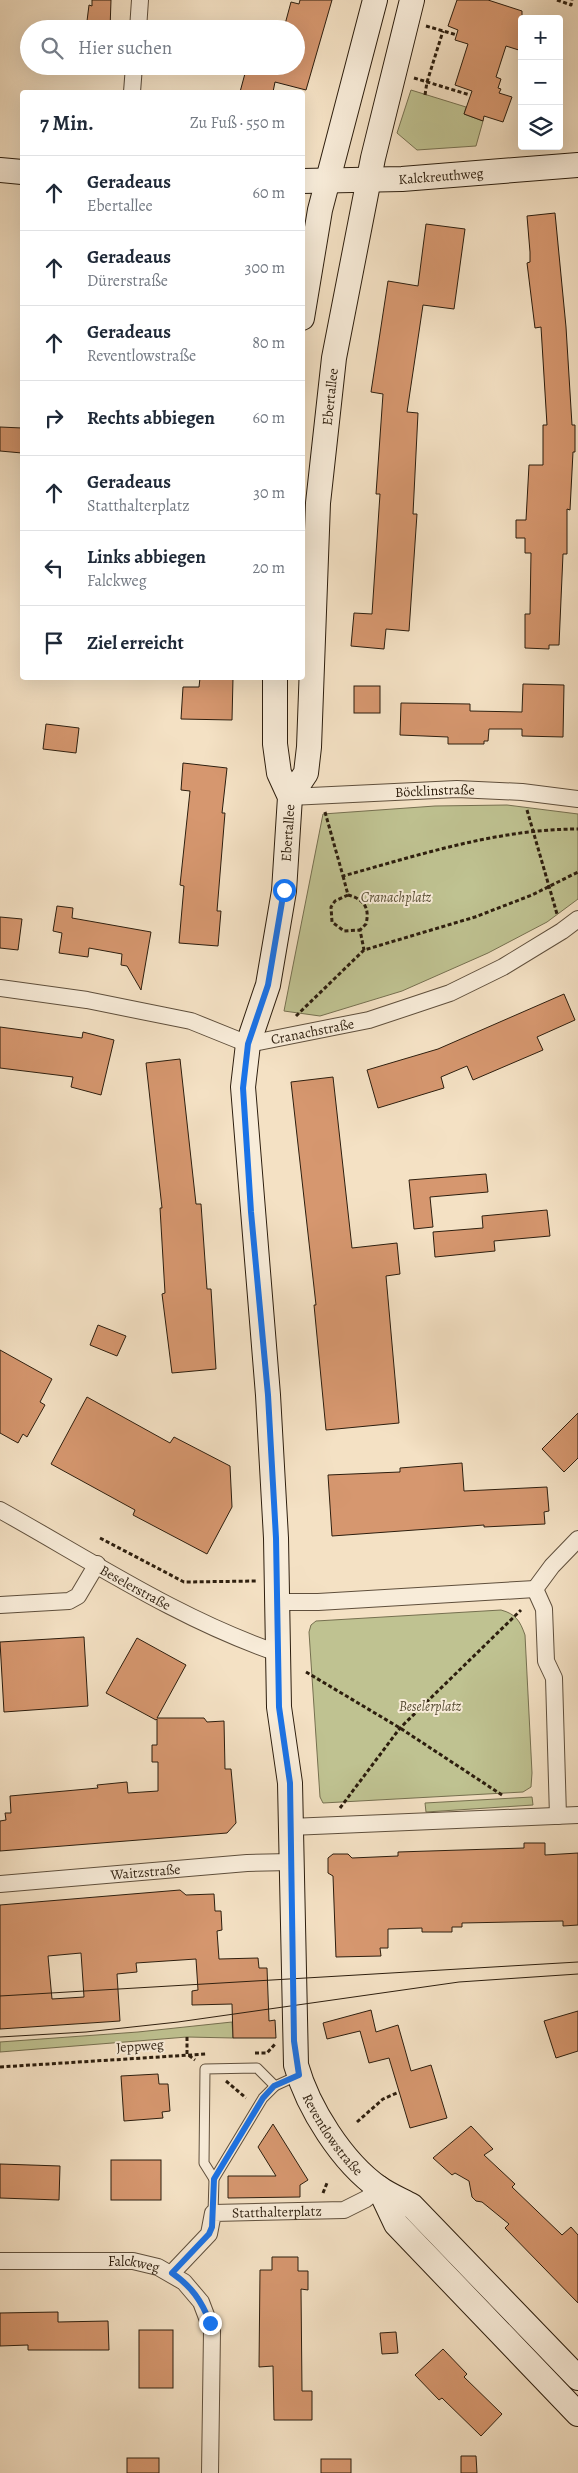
<!DOCTYPE html>
<html lang="de">
<meta charset="utf-8">
<style>
:root{--surface:#fff;--page:#f2f2f3;--text:#1f2937;--muted:#747a83;--line:#e0e1e3}
body{margin:0;font-family:Alegreya,serif;background:var(--page);color:var(--text)}
.controls{position:absolute;right:15px;top:15px;display:grid;overflow:hidden;border-radius:5px;box-shadow:0 5px 20px #0002}
.controls button{width:45px;height:45px;display:grid;place-items:center;padding:0;border:0;border-bottom:1px solid var(--line);background:var(--surface);color:var(--text);font:25px sans-serif}
.stop{position:absolute;width:15px;height:15px;margin:-11px;border:4px solid #1a73e8;border-radius:50%;background:#fff}
.stop.end{background:#1a73e8;border-color:#fff;box-shadow:0 1px 5px #0008}
.list{margin:0;padding:0;list-style:none}
h2{display:flex;justify-content:space-between;align-items:center;height:65px;margin:0;padding:0 20px;font-size:21px}
h2 small{font-size:16px;font-weight:400;color:var(--muted)}
.list li{display:grid;grid-template-columns:32px 1fr auto;gap:15px;align-items:center;box-sizing:border-box;height:75px;padding:0 20px;border-top:1px solid var(--line)}
.list b{display:block;font-size:19px;white-space:nowrap}
.list p{margin:0;font-size:16px;white-space:nowrap;color:var(--muted)}
.list em{font-size:16px;font-style:normal;color:var(--muted)}
.icon{flex:none;width:28px;height:28px;fill:none;stroke:currentColor;stroke-width:2;stroke-linecap:round;stroke-linejoin:round}
.map{position:relative;flex:none;width:578px;height:2473px;overflow:hidden}
.search{position:absolute;background:var(--surface);box-shadow:0 5px 20px #0002;left:20px;top:20px;width:285px;height:55px;display:flex;align-items:center;gap:12px;box-sizing:border-box;padding:0 18px;border-radius:28px;color:var(--muted);font-size:19px}
.panel{position:absolute;background:var(--surface);box-shadow:0 5px 20px #0002;left:20px;top:90px;width:285px;height:590px;border-radius:5px}
.map>svg:first-child{display:block}
.green{fill:#bfc291;stroke:#767050}
.building{fill:#d6976f;stroke:#2d1e0e;fill-rule:evenodd}
.lines{fill:none;stroke-linecap:round;stroke-linejoin:round}
.lane-casing{stroke:#5f4f3c;stroke-width:11}
.street-casing{stroke:#5f4f3c;stroke-width:18}
.secondary-casing{stroke:#2d1e0e;stroke-width:26}
.path{stroke:#2d1e0e;stroke-width:3;stroke-dasharray:4 2.5;stroke-linecap:butt}
.lane{stroke:#f8ecd9;stroke-width:9}
.street{stroke:#f8ecd9;stroke-width:16}
.secondary{stroke:#f8ecd9;stroke-width:24}
.tram{stroke:#2d1e0e;stroke-width:1}
.route{stroke:#1a73e8;stroke-width:6}
.labels{text-anchor:middle;dominant-baseline:central;stroke-width:4;stroke-linejoin:round;paint-order:stroke}
.street-label{font-size:14px;fill:#2d1e0e;stroke:#f8ecd9}
.park-label{font-size:14px;font-style:italic;fill:#594f35;stroke:#f8ecd9}
</style>
<div class="map">
<svg width="578" height="2473" viewBox="0 0 578 2473">
<rect width="100%" height="100%" fill="#f4e1c4"/>
<filter id="stains"><feTurbulence type="fractalNoise" baseFrequency=".004" numOctaves="4"/><feColorMatrix values="0 0 0 0 .2 0 0 0 0 .09 0 0 0 0 .02 0 0 0 .5 -.17"/></filter>
<radialGradient id="worn" r=".72"><stop offset=".6" stop-color="#630" stop-opacity="0"/><stop offset="1" stop-color="#630" stop-opacity=".3"/></radialGradient>
<g class="green">
<path d="M411,90L466,107L464,114L483,121L476,146L417,150L397,133Z"/>
<path d="M507,805L578,814V899L547,922L488,953L402,991L320,1016L284,1011L323,814L435,806Z"/>
<path d="M501,1610C516,1614 520,1621 525,1635L532,1773L531,1787L523,1792L323,1803L320,1797L309,1632L311,1625L316,1621Z"/>
<path d="M532,1797L533,1805L426,1812L425,1803Z"/>
<path d="M232,2022L233,2038L187,2037L0,2052V2042L138,2032Z"/>
</g>
<g class="building">
<path d="M92,0H111L110,29H86L89,5L92,6Z"/>
<path d="M300,0H332L306,90L275,82L273,92H240L247,66H296V29L284,28L291,2L299,4Z"/>
<path d="M457,0H488L522,11V51L506,46L496,77L501,79L498,88L501,89L499,93L512,97L503,122L484,116L483,121L464,114L472,91L455,85L468,44L455,40L458,30L448,26Z"/>
<path d="M555,213L566,327L572,425H575V452H573L570,510L567,509V554H563L559,645H549V649L525,648V614H530L531,553H525V538H516V520H526L529,465H543V425H547L541,327L535,328L527,263L530,262V252L527,216Z"/>
<path d="M426,224L465,229L454,309L423,305L407,412L418,413L413,514H417L409,631L386,629L384,649L351,646L354,613L372,614L380,494H376L383,394L371,392L388,281L418,286Z"/>
<path d="M0,427L22,428V453L0,451Z"/>
<path d="M200,678H233L232,720L181,719L183,687H199Z"/>
<path d="M523,684L564,685L563,737L522,736V729H489L488,741H484V744H448V737L400,735L401,703L470,704V711L522,712Z"/>
<rect x="354" y="686" width="26" height="27"/>
<path d="M46,724L79,728L76,753L43,749Z"/>
<path d="M183,763L227,768L222,813H225L217,911H221L218,946L179,943L184,886L180,885L190,791L181,790Z"/>
<path d="M57,906L73,908L72,918L151,932L141,990L127,966L121,965L122,954L89,948L88,957L59,953L62,933L53,931Z"/>
<path d="M0,917L22,919L18,950L0,948Z"/>
<path d="M564,994L575,1020L537,1037L543,1050L473,1080L467,1066L441,1077L444,1088L378,1108L367,1070L438,1049Z"/>
<path d="M0,1027L82,1038L83,1032L114,1040L101,1095L71,1087L73,1077L0,1068Z"/>
<path d="M180,1059L196,1204H201L207,1289H211L216,1369L172,1373L162,1294L165,1293L160,1208H162L146,1063Z"/>
<path d="M333,1077L352,1248L397,1243L400,1274L386,1276L399,1423L326,1430L314,1305H316L291,1082Z"/>
<path d="M486,1174L488,1192L430,1197L433,1227L414,1229L409,1180Z"/>
<path d="M547,1210L550,1236L494,1241L495,1251L435,1257L433,1232L483,1228L482,1216Z"/>
<path d="M98,1325L126,1336L117,1356L90,1345Z"/>
<path d="M0,1350L52,1379L40,1402L45,1405L27,1437L23,1434L18,1443L0,1433Z"/>
<path d="M87,1397L170,1443L174,1437L230,1466L232,1507L207,1554L133,1515L135,1510L51,1464Z"/>
<path d="M578,1413V1458L564,1472L542,1449Z"/>
<path d="M462,1463L464,1491L547,1487L549,1511L544,1512L545,1524L484,1527V1525L332,1536L328,1475L400,1472V1468Z"/>
<path d="M84,1637L88,1706L4,1712L0,1642Z"/>
<path d="M137,1638L186,1665L157,1718H204L207,1722L224,1721L225,1769H231L236,1823L227,1833L0,1851V1821L6,1820L5,1813H11L10,1796L98,1788L97,1785L127,1782L128,1793L158,1791V1762H152V1745H157V1719L156,1720L106,1693Z"/>
<path d="M524,1843H545V1855L578,1853V1925L563,1926V1921L462,1923V1927H452V1932H422V1928L388,1929V1948H380L381,1956L336,1957L333,1876L328,1873V1858L333,1854H348L352,1858L398,1856V1852L524,1848Z"/>
<path d="M180,1890L186,1895L214,1894L215,1911H221L222,1930L217,1931L219,1959L258,1958L259,1968H267L269,2021L275,2020L276,2038H233L232,2004L192,2005V1991L198,1990L196,1959L136,1963L137,1972L117,1974L120,2021L0,2029V1905ZM81,1953L84,1997L52,1999L48,1956Z"/>
<path d="M371,2010L376,2032L398,2025L411,2071L431,2065L447,2118L410,2128L389,2058L369,2063L360,2031L327,2039L323,2023Z"/>
<path d="M578,2011V2051L556,2058L544,2021Z"/>
<path d="M158,2074L159,2084H168L170,2111L162,2112L163,2118L124,2121L121,2076Z"/>
<path d="M273,2124L308,2180L300,2185V2197L228,2198V2176H276L258,2147Z"/>
<path d="M471,2126L493,2149L484,2155L515,2184L512,2187L562,2235L571,2227L578,2235V2303L505,2228L509,2224L482,2202L476,2201L472,2197L469,2181L455,2173L452,2175L433,2158Z"/>
<rect x="111" y="2160" width="50" height="40"/>
<path d="M0,2164L60,2166L59,2200L0,2198Z"/>
<path d="M272,2257H298V2271H308V2290L301,2289L302,2391H312V2420H274L273,2366L259,2367L260,2270H272Z"/>
<path d="M58,2312V2322L108,2321L109,2350H28V2345L0,2346V2313Z"/>
<rect x="139" y="2330" width="34" height="58"/>
<path d="M396,2332L398,2353L382,2354L380,2333Z"/>
<path d="M443,2349L467,2374L464,2377L502,2414L481,2436L442,2398L439,2400L415,2375Z"/>
<path d="M461,2456H476L477,2473H461Z"/>
<rect x="127" y="2458" width="32" height="15"/>
<rect x="321" y="2459" width="30" height="14"/>
</g>
<g class="lines">
<defs>
<g id="lane">
<path d="M214,2179L204,2163L205,2069L257,2068L275,2086"/>
<path d="M213,2213L214,2179L263,2098L275,2086L299,2075"/>
</g>
<g id="street">
<path d="M138,29L140,0"/>
<path d="M132,92L134,66"/>
<path id="s1" d="M290,797L457,789L522,792L578,799"/>
<path id="s2" d="M0,988L87,1000L191,1021L248,1044L369,1020L450,993L503,967L562,931L578,919"/>
<path id="s3" d="M0,1510C90,1560 180,1620 278,1653"/>
<path d="M535,1589L544,1609L546,1661L554,1678L558,1816"/>
<path d="M535,1589L552,1566L578,1539"/>
<path d="M278,1602H318L535,1589"/>
<path d="M0,1605L69,1601L78,1596L97,1564"/>
<path d="M290,1827L578,1815"/>
<path id="s4" d="M0,1884L247,1863L291,1862"/>
<path id="s5" d="M0,2261H133L158,2267L184,2282L201,2302L212,2331L210,2473"/>
<path id="s6" d="M172,2273L209,2234L213,2213L344,2210L366,2199L379,2188"/>
</g>
<g id="secondary">
<path d="M0,170L22,172"/>
<path id="s7" d="M302,181L402,179L578,165"/>
<path d="M302,318L320,210L375,0"/>
<path id="s8" d="M275,678V744L279,773L290,797L284,891L268,985L248,1044L243,1087L268,1395L276,1538L279,1707L290,1783L296,2065C308,2108 342,2162 379,2188C389,2195 401,2200 412,2206L578,2378"/>
<path id="s9" d="M290,797L306,773L309,747L318,503L334,358L373,158L412,0"/>
<path d="M379,2188L396,2224L578,2414"/>
</g>
</defs>
<use href="#lane" class="lane-casing"/>
<use href="#street" class="street-casing"/>
<use href="#secondary" class="secondary-casing"/>
<g class="path">
<path d="M557,0L571,5L572,0"/>
<path d="M426,26L457,35"/>
<path d="M414,78L470,95"/>
<path d="M425,95L427,82L443,31"/>
<path d="M527,810L557,914"/>
<path d="M325,812L343,876C419,855 498,829 578,829"/>
<path d="M343,876L348,895C364,899 370,908 366,924L360,930L364,950"/>
<path d="M348,895L335,901L331,907L332,922L344,931L360,930"/>
<path d="M296,1016L364,950L475,917L532,895L578,872"/>
<path d="M100,1538L184,1582L258,1581"/>
<path d="M306,1672L400,1728L502,1795"/>
<path d="M340,1808L400,1728L521,1610"/>
<path d="M187,2037V2054L195,2060"/>
<path d="M255,2053H267L275,2044"/>
<path d="M0,2067L206,2054"/>
<path d="M226,2081L246,2098"/>
<path d="M357,2122L383,2099L399,2092"/>
<path d="M323,2193L327,2183"/>
</g>
<use href="#lane" class="lane"/>
<use href="#street" class="street"/>
<use href="#secondary" class="secondary"/>
<g class="tram">
<path d="M0,1996L578,1962"/>
<path d="M0,2037L86,2032L178,2022L459,1982L578,1974"/>
</g>
</g>
<g class="lines">
<path class="route" d="M210,2323C202,2301 191,2286 172,2273L209,2234L212,2227L214,2179L263,2098L274,2086L299,2075L294,2041L290,1783L279,1707L276,1538L268,1395L251,1212L243,1088L248,1044L268,985L284,890"/>
</g>
<g class="labels">
<g class="street-label">
<text stroke="none"><textPath href="#s7" startOffset="139">Kalckreuthweg</textPath></text>
<text stroke="none"><textPath href="#s9" startOffset="406">Ebertallee</textPath></text>
<text stroke="none"><textPath href="#s1" startOffset="145">Böcklinstraße</textPath></text>
<text transform="translate(288 833) rotate(-86)">Ebertallee</text>
<text stroke="none"><textPath href="#s2" startOffset="321">Cranachstraße</textPath></text>
<text stroke="none"><textPath href="#s3" startOffset="156">Beselerstraße</textPath></text>
<text stroke="none"><textPath href="#s4" startOffset="146">Waitzstraße</textPath></text>
<text transform="translate(140 2046) rotate(-4)">Jeppweg</text>
<text stroke="none"><textPath href="#s8" startOffset="1476">Reventlowstraße</textPath></text>
<text stroke="none"><textPath href="#s6" startOffset="139">Statthalterplatz</textPath></text>
<text stroke="none"><textPath href="#s5" startOffset="134">Falckweg</textPath></text>
</g>
<g class="park-label">
<text x="396" y="897">Cranachplatz</text>
<text x="430" y="1706">Beselerplatz</text>
</g>
</g>
<rect width="100%" height="100%" filter="url(#stains)"/>
<rect width="100%" height="100%" fill="url(#worn)"/>
</svg>
<div class="controls">
<button>+</button>
<button>−</button>
<button><svg class="icon" aria-label="layers" viewBox="0 0 24 24"><path d="M12 4l9 5-9 5-9-5zM3 14l9 5 9-5"/></svg></button>
</div>
<div class="stop" style="left:284px;top:890px"></div>
<div class="stop end" style="left:210px;top:2323px"></div>
<div class="search"><svg class="icon" aria-label="search" viewBox="0 0 24 24"><circle cx="10" cy="10" r="6"/><path d="M15 15l6 6"/></svg>Hier suchen</div>
<section class="panel">
<h2>7 Min.<small>Zu Fuß · 550 m</small></h2>
<ul class="list">
<li><svg class="icon" aria-label="ahead" viewBox="0 0 24 24"><path d="M12 20V5M6 11l6-6 6 6"/></svg><div><b>Geradeaus</b><p>Ebertallee</p></div><em>60 m</em></li>
<li><svg class="icon" aria-label="ahead" viewBox="0 0 24 24"><path d="M12 20V5M6 11l6-6 6 6"/></svg><div><b>Geradeaus</b><p>Dürerstraße</p></div><em>300 m</em></li>
<li><svg class="icon" aria-label="ahead" viewBox="0 0 24 24"><path d="M12 20V5M6 11l6-6 6 6"/></svg><div><b>Geradeaus</b><p>Reventlowstraße</p></div><em>80 m</em></li>
<li><svg class="icon" aria-label="right" viewBox="0 0 24 24"><path d="M7 20v-9h11M14 6l5 5-5 5"/></svg><div><b>Rechts abbiegen</b></div><em>60 m</em></li>
<li><svg class="icon" aria-label="ahead" viewBox="0 0 24 24"><path d="M12 20V5M6 11l6-6 6 6"/></svg><div><b>Geradeaus</b><p>Statthalterplatz</p></div><em>30 m</em></li>
<li><svg class="icon" aria-label="left" viewBox="0 0 24 24"><path d="M17 20v-9H6M10 6l-5 5 5 5"/></svg><div><b>Links abbiegen</b><p>Falckweg</p></div><em>20 m</em></li>
<li><svg class="icon" aria-label="arrive" viewBox="0 0 24 24"><path d="M6 21V4h12l-3 4 3 4H6"/></svg><div><b>Ziel erreicht</b></div></li>
</ul>
</section>
</div>
